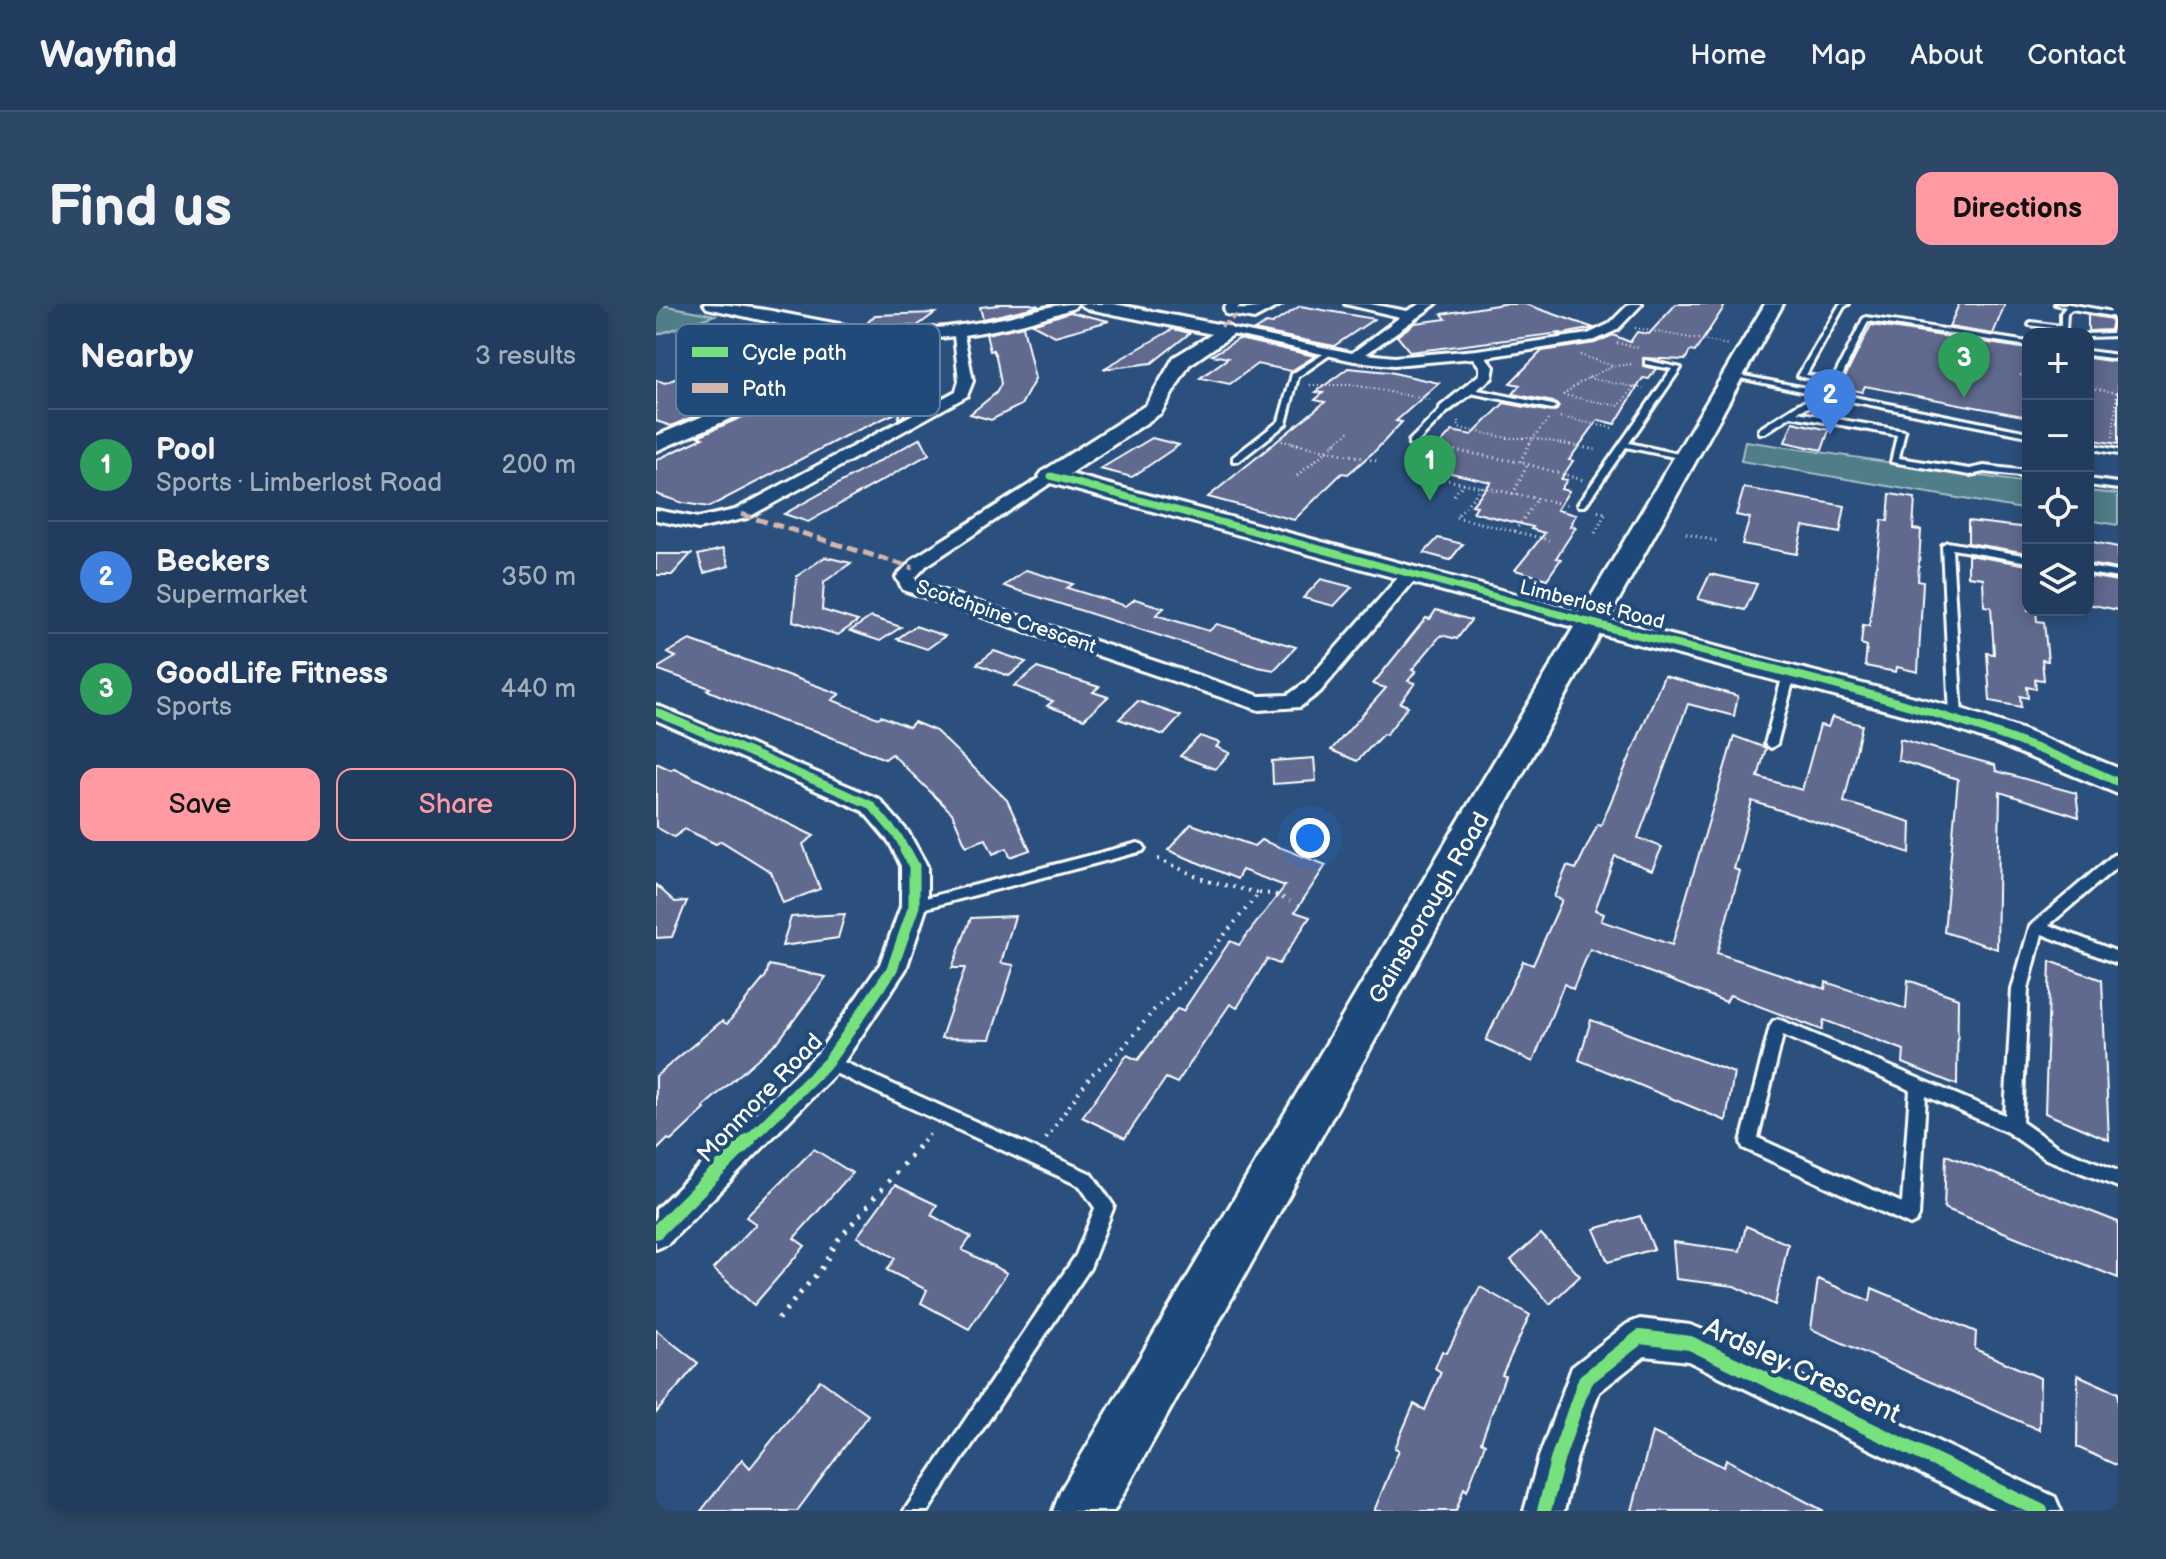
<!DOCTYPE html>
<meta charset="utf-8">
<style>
:root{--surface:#213c5e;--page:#2d4767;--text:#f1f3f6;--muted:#a2adbc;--line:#3e5673;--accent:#ff9aa2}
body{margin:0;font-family:"Balsamiq Sans",sans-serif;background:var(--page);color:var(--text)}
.controls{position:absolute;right:24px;top:24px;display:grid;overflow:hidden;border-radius:16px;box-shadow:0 4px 20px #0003}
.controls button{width:72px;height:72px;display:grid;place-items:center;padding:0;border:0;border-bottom:2px solid var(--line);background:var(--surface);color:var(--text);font:40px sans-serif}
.you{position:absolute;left:654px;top:534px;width:28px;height:28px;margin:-20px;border:6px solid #fff;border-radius:50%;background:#1a73e8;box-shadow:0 0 0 12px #1a73e833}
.badge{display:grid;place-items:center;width:52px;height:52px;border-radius:50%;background:var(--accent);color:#fff;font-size:26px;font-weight:700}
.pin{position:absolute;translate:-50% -66px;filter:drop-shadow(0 2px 4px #0008)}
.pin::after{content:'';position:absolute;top:42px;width:28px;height:24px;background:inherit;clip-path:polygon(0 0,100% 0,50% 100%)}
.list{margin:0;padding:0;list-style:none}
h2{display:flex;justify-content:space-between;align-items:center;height:104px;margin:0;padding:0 32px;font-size:34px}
h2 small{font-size:26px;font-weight:400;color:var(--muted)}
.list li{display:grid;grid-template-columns:52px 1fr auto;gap:24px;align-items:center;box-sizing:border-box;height:112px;padding:0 32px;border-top:2px solid var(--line)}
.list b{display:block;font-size:30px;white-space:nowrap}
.list p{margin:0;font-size:26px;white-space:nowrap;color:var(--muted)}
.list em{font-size:26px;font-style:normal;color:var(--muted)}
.actions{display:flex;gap:16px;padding:24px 32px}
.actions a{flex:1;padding:18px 0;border:2px solid var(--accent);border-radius:16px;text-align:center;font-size:28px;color:var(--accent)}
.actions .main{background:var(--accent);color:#111}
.icon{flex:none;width:44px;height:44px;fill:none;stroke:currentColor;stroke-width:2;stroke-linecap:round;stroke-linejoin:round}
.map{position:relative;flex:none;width:1462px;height:1207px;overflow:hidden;border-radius:16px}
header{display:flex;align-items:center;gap:48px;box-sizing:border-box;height:112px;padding:0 40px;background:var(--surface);border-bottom:2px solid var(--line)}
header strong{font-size:38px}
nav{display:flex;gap:44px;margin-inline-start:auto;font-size:28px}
.intro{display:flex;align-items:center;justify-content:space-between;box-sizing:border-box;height:192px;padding:0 48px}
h1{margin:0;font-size:56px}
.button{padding:20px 36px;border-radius:16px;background:var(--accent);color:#111;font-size:28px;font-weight:700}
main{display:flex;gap:48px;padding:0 48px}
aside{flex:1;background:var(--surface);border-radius:16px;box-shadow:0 4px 20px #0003}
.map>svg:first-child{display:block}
.green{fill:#4f7e88;stroke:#a7bec4;stroke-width:2}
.building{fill:#616a8f;stroke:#fff;stroke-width:2}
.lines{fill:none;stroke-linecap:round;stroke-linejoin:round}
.lane-casing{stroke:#fff;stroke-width:6}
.street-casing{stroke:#fff;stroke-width:6}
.secondary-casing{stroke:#fff;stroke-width:6}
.path-far3{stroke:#fff;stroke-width:2;stroke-dasharray:1 3;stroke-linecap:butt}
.path-far2{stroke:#fff;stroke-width:3;stroke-dasharray:1 4;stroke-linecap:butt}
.path-far1{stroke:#fff;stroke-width:4;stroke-dasharray:2 6;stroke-linecap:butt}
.path{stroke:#fff;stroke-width:5;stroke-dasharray:3 8;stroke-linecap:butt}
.lane{fill:#1f4a7a;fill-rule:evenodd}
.street{fill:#1f4a7a;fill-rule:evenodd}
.secondary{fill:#1f4a7a;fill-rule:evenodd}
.quiet-far1{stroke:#d1b7ad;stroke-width:4;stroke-dasharray:8 4;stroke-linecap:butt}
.quiet{stroke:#d1b7ad;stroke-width:5;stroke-dasharray:11 5;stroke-linecap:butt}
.cycleway-far3-casing{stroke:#1f4a7a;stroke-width:10}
.cycleway-far2-casing{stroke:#1f4a7a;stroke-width:12}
.cycleway-far1-casing{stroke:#1f4a7a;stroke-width:16}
.cycleway-casing{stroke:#1f4a7a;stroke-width:19}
.cycleway-far3{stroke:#77e17e;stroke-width:7}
.cycleway-far2{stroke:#77e17e;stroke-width:8}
.cycleway-far1{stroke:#77e17e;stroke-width:11}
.cycleway{stroke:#77e17e;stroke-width:14}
.labels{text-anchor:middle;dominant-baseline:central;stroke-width:8;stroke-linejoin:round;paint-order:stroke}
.far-street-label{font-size:20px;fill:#fff;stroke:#1f4a7a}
.street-label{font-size:24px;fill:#fff;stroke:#1f4a7a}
.near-street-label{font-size:28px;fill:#fff;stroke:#1f4a7a}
.key{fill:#1f4a7a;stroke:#6280a2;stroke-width:2}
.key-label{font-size:22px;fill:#fff}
</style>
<header>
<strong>Wayfind</strong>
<nav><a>Home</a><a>Map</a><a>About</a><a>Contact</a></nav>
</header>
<div class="intro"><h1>Find us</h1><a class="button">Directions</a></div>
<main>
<aside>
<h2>Nearby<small>3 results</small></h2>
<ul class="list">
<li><span class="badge" style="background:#2e9e5b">1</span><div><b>Pool</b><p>Sports · Limberlost Road</p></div><em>200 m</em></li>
<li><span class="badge" style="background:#3f7fe0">2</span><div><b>Beckers</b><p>Supermarket</p></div><em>350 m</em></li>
<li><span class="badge" style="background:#2e9e5b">3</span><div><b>GoodLife Fitness</b><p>Sports</p></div><em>440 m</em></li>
</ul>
<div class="actions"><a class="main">Save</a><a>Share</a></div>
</aside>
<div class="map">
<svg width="1462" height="1207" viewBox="0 0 1462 1207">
<rect width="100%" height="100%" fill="#2c507e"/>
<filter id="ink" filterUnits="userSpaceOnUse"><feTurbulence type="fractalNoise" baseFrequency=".0125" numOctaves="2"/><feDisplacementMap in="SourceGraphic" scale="16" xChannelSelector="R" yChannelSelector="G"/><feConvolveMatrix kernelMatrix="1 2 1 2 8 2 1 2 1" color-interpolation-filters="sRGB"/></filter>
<g filter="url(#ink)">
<g class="green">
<path d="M0,0L59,11L0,31Z"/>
<path d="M1089,137L1372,179V206L1085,157Z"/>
<path d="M1432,187L1462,190V221L1432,216Z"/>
</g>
<g class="building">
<path d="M340,0H374L383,2L327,15L324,3L343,1Z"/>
<path d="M847,0H869L938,24L902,31L904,29L754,48L741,32L759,19L790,15L786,10Z"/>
<path d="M1020,0H1070L1039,48L1034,47L1029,56L987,54V62L1000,65L993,75L987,74L959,120L942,116L913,156L917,157L905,175L911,176L905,185L913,187L901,206L920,211L914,222L920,223L900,254L905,255L891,275L859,266L889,229L875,225L877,223L817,208L821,202L816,201L835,178L764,162L796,127L816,131L848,99L895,108L901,106L903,102L897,98L857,90L864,81L854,79L886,47L939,39L957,31L974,38L981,28L993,30Z"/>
<path d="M1303,0H1349L1337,30L1293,23Z"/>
<path d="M644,2L718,15L678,42L598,26L610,19L616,20Z"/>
<path d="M414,8L453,17L399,32L376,20Z"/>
<path d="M279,9L261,22L209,21L219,11Z"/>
<path d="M1432,11L1456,15L1454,26L1432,27Z"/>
<path d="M1215,21L1372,45V113L1209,82L1206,88L1184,83Z"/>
<path d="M367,22L379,75L365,101L335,116L314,110L340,89L345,80L340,52L337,46L334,47L330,30Z"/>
<path d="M517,25L534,29L496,59L447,65Z"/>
<path d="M583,35L659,52L635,67L601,60L574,80L544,74L572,54L556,51Z"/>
<path d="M192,36L240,39L174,89L246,99L254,66L275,38L280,37L272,76L247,112L242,115L244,107L189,132L53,203L27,199L0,190V156L47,134L42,132L96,109L142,75L150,77Z"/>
<path d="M1432,54L1462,58V140L1432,135Z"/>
<path d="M66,56L117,69L79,95L15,122L0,117V76L9,79Z"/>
<path d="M692,64L733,68L783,79L740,117L746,118L720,146L692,170L686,169L638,216L552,193L669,98L659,96L667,89L660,88Z"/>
<path d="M1137,118L1173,126L1166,146L1129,138Z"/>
<path d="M265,134L273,150L152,218L128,210Z"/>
<path d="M496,134L523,141L476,173L444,165Z"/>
<path d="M1088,184L1189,202L1184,229L1147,222L1141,250L1086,240L1094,214L1080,211Z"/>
<path d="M1234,190L1259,194L1257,225L1265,226L1262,277L1267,278L1262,368L1241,363L1240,368L1209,362L1211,342L1205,340L1207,321L1213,322L1226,216L1232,217Z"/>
<path d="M1312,217L1372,224V249L1312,239Z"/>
<path d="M782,234L807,240L794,256L768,249Z"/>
<path d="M1432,237L1462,243V265L1432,260Z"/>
<path d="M67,245L73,262L48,269L42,251Z"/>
<path d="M0,250H35L16,271H0Z"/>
<path d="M1312,251L1372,261V306H1380L1381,317L1388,318L1392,357L1386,356L1388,376L1379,375L1380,385L1371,383L1372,394L1364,392L1365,403L1334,397L1331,349L1338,350L1335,303L1328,302L1327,274L1312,272Z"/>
<path d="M169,253L195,259L168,278L166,306L202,317L182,331L137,317L141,272Z"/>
<path d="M370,266L417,280L411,284L470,302L479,295L508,304L500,311L553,327L561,320L640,343L618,366L602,363L348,282Z"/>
<path d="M1054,270L1101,280L1089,306L1042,295Z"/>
<path d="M1432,272L1462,277V306L1432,300Z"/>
<path d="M665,275L696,283L678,302L647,294Z"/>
<path d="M780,306L815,316L801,335L785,331L756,366L760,367L752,377L759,379L744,399L752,402L730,431L727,430L701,457L675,446L730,384L717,380L770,314L774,315Z"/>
<path d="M215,313L245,323L224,337L194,327Z"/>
<path d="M259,322L289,332L271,345L241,335Z"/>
<path d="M34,336L184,390L176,396L222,414L225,412L253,423L258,418L280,427L351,496L374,546L354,553L351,544L337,550L330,535L310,542L296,509L236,450L229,455L160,427L125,417L51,386L54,384L0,365L20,353L11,349Z"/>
<path d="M338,347L370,358L353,372L321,360Z"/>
<path d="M381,364L443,383L437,388L452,393L428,415L391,402L397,397L358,382Z"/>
<path d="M1008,372L1082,392L1078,412L1032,400L982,534L1006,543L996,566L959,552L939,606L948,610L945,617L1016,641L1078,432L1110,444L1102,473L1146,486L1164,421L1172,423L1176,413L1206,421L1188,498L1255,518L1254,549L1096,497L1078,565L1084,567L1061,649L1169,685L1170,678L1250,705L1252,676L1302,694L1301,781L1247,759L1248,746L1168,716L1166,726L1074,691L1070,698L934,645L917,685L908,680L877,758L830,736L867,657L877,661L906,596L898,593L911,562L920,565L942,520L945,521Z"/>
<path d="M482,397L493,401L525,412L508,431L463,415Z"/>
<path d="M544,432L564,439L560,443L574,449L559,465L524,452Z"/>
<path d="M1244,435L1339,461L1340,467L1420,489L1423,513L1344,488L1341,645L1288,628L1302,475L1242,456Z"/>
<path d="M658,454L660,477L617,480L616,457Z"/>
<path d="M0,459L15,466L18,464L158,532L147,540L164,585L127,599L115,568L65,537L60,540L29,525L18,533L0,523Z"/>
<path d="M535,520L598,542L605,536L670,561L639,608L654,613L623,660L611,655L581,704L574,700L521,779L510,774L469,834L426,813L471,751L482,756L521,705L527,707L574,637L583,641L629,582L586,566L581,575L512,546Z"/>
<path d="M0,581L19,598L31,597L16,633L0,634Z"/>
<path d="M189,610L182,634L126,642L135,613Z"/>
<path d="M359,612L345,659L358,661L334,735L285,734L309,664H296L315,614Z"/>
<path d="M1394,657L1446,676L1453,836L1389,809Z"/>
<path d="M113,661L170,673L123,736L47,803L49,805L15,837L12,835L0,847V772L66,717L71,720L110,672Z"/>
<path d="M935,716L1078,769L1070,817L923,756Z"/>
<path d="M158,845L196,869L138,934L149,942L98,1001L57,965L100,920L90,913Z"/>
<path d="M1290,851L1462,918V974L1288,904Z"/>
<path d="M239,881L281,901L275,911L315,933L306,946L351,969L313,1025L265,999L271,986L231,966L239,954L201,933Z"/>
<path d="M984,912L998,945L952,958L938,925Z"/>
<path d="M1090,922L1132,940L1119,1001L1078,982L1020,975L1017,938L1084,947Z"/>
<path d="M885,930L924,972L894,1000L855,956Z"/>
<path d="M1162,975L1214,997L1216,984L1320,1028L1319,1045L1384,1074L1383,1126L1155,1025Z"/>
<path d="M824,983L874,1011L846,1071L849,1072L825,1138L829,1140L811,1187L808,1184L800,1207H718L743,1146L739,1144L758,1100L769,1106L785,1068L779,1064L786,1047L791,1049Z"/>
<path d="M0,1026L42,1059L0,1109Z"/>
<path d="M1422,1071L1462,1089V1162L1421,1143Z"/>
<path d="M164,1076L212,1111L141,1207H45L86,1155L94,1164Z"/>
<path d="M996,1128L1068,1163L1070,1155L1168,1207H976Z"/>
</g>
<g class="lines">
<defs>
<g id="lane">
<path d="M1184,0H1193L1188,3L1150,71L1177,75L1207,15L1210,13L1372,38V42L1212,17L1178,89L1372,128V132L1174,93L1141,108L1249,127L1243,154L1314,165L1328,162L1372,167V173L1328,168L1314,171L1235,158L1241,131L1135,112L1109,129H1103V125L1142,100L1165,91L1074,72L1078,70L1171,88L1175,79L1142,72Z"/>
<path d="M1399,0H1413L1462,9V32L1432,33L1430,30L1456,29L1460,13L1416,5L1411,9L1410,26L1373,21L1375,18L1405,22V9L1410,3Z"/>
<path d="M114,39L156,50L158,51L154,53L115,43L93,53L139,64L136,68L82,53Z"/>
<path d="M672,47L678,48L642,73L630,120L583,157H577V153L623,117L636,70Z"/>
<path d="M1432,47L1462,51V55L1432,51Z"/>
<path d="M989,56L1025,64L973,139L1036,153L1032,156L970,143L929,202H923L922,200L1016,65L989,60Z"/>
<path d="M812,84L896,101L900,103L896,105L809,88L808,86Z"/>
<path d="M787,103L794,105L759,141H753V137Z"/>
<path d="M1432,140L1462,146V150L1432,144Z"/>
<path d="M1432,175L1462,179V185L1432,181Z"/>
<path d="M1291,238L1372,252V258L1296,245L1306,413L1300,417L1294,413L1286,241Z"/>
<path d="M1432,263L1462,268V274L1432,269Z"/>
<path d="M1133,367L1139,370L1121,440L1115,444L1109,440L1127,370Z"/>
<path d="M482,539L487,541L489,544L487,547L258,607L253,606L251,602L253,598L258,597Z"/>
<path d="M1462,550V562L1393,621L1462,648V660L1386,630L1372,685L1366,818L1402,843L1462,867V883L1390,855L1351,828L1270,792L1263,912L1260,918L1254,921L1087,844L1085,838L1114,722L1117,717L1122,715L1349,811L1356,685L1374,622L1457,551ZM1127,731L1254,786L1246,899L1102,834Z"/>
<path d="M172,751L436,870L458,902L434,964L272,1207H248L420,951L439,904L424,882L166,763L164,758L166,753Z"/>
</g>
<g id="street">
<path d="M572,0H586L581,5C598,7 609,0 626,0L598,15L570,10L568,4Z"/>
<path d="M689,0H714L751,7L764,0H780L710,50L738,53L821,46L932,30L953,20L973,0H986L961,26L939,36L830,53L838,63L836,74L790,109L783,105L785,102L824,70V63L817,54L738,61L698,57L566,28L572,24L696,49L744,13Z"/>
<path d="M297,23L307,26L317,77L311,92L91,214L42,225L0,216V206L42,214L79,206L300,87L303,77Z"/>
<path d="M395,167L401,169V175L270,262L259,274L261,278L604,392L632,391L650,378L747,268L753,267L762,272L664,388L644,403L603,406L247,286L240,273L258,254Z"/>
<path d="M0,401L223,495L252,528L271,562V602L250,665L182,767L12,940L0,945V905L162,749L224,660L245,602V562L234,539L207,507L0,416Z"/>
<path d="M984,1015L1034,1021L1047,1026L1399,1193L1405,1207H1342L1032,1057L989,1052L943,1088L921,1153L908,1207H868L883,1153L916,1063L971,1020Z"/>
</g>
<g id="secondary">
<path d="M48,0C112,0 173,24 238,26C275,26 312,21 348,14C374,8 395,0 421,0L418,4C343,30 266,42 186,33L117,92L94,106L0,147V132L80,98L103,84L167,30L51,4Z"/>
<path d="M423,0H458L572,22L581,28L533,61L505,109L414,170L926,308L1109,0H1127L952,315L1309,406L1365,425L1462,464V490L1342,440L1287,421L944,330L458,1207H397L405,1186L918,323L387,177L383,172L387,167L490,101L518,53L556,30L432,5Z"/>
</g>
</defs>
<use href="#lane" class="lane-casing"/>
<use href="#street" class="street-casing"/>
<use href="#secondary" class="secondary-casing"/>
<g class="path-far3">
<path d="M979,24L1073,41"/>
<path d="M961,39L984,44"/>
<path d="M924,51L957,62L977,60"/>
<path d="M1364,71L1372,73"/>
<path d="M932,74L989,85"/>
<path d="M654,81H698L774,96"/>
<path d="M1432,83L1462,89"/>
<path d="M907,91L963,102L978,83"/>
<path d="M907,91L924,78L957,62"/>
<path d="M904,113L956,124"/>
<path d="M892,116L877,134L915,141"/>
<path d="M802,117L803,124L852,134H877L873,141"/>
<path d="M1457,133L1461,88"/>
<path d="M626,137L646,141"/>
<path d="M677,141L695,126"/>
</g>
<g class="path-far2">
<path d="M636,139L721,157"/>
<path d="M874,139L864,158L927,176"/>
<path d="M904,139L940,146"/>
<path d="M774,142L863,158"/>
<path d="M753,168L912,201"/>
<path d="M641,172L680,139"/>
<path d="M826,183L800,213L893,236"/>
<path d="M857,190L871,162"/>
<path d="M798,191L808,179"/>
<path d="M859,227L881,195"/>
<path d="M939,229L950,209L940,207"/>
<path d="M1030,230L1060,237"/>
</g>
<g class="path-far1">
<path d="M603,589L618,590L634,597"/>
<path d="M390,835L435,771L465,746L498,706L531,676L603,589L551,577L498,553"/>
<path d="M267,838L277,826"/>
</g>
<path class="path" d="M122,1015L166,964L182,936L268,836"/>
<use href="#lane" class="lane"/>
<use href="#street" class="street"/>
<use href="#secondary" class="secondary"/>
<g class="quiet-far1">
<path d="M565,22L580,12"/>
<path d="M125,36L135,25"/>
</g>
<path class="quiet" d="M85,210L257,264"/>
<defs>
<path id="cycleway-far3" d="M395,172L939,320"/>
<g id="cycleway-far2">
<path d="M931,318C1111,365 1293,401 1462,478"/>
<path d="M0,408L215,501L243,534L250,548"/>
</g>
<path id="cycleway-far1" d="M91,838L172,758L236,665L258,602V562L249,546"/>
<g id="cycleway">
<path d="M0,928L93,836"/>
<path d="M888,1207L902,1153L929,1076L984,1033L1034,1039L1385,1207"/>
</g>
</defs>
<use href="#cycleway-far3" class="cycleway-far3-casing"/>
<use href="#cycleway-far2" class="cycleway-far2-casing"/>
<use href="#cycleway-far1" class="cycleway-far1-casing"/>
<use href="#cycleway" class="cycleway-casing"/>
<use href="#cycleway-far3" class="cycleway-far3"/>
<use href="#cycleway-far2" class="cycleway-far2"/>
<use href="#cycleway-far1" class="cycleway-far1"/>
<use href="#cycleway" class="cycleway"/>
</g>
</g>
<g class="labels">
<g class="far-street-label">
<text transform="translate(936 301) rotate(14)">Limberlost Road</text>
<text transform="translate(350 313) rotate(19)">Scotchpine Crescent</text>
</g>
<g class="street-label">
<text transform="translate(773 604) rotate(-60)">Gainsborough Road</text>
<text transform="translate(104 794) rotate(-46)">Monmore Road</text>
</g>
<g class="near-street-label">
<text transform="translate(1146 1067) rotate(25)">Ardsley Crescent</text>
</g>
</g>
<rect x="20" y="20" width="264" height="92" rx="12" class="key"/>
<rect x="36" y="43" width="36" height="10" fill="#77e17e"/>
<rect x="36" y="79" width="36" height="10" fill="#d1b7ad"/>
<g class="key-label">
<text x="86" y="56">Cycle path</text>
<text x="86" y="92">Path</text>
</g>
</svg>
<div class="controls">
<button>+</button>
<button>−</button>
<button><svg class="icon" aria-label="locate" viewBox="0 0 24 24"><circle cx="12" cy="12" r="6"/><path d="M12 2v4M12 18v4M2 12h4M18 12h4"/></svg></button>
<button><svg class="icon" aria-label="layers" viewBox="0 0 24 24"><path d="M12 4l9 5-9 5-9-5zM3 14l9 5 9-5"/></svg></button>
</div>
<div class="you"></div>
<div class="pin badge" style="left:774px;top:197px;background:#2e9e5b">1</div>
<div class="pin badge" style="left:1174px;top:131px;background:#3f7fe0">2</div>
<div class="pin badge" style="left:1308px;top:94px;background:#2e9e5b">3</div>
</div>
</main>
